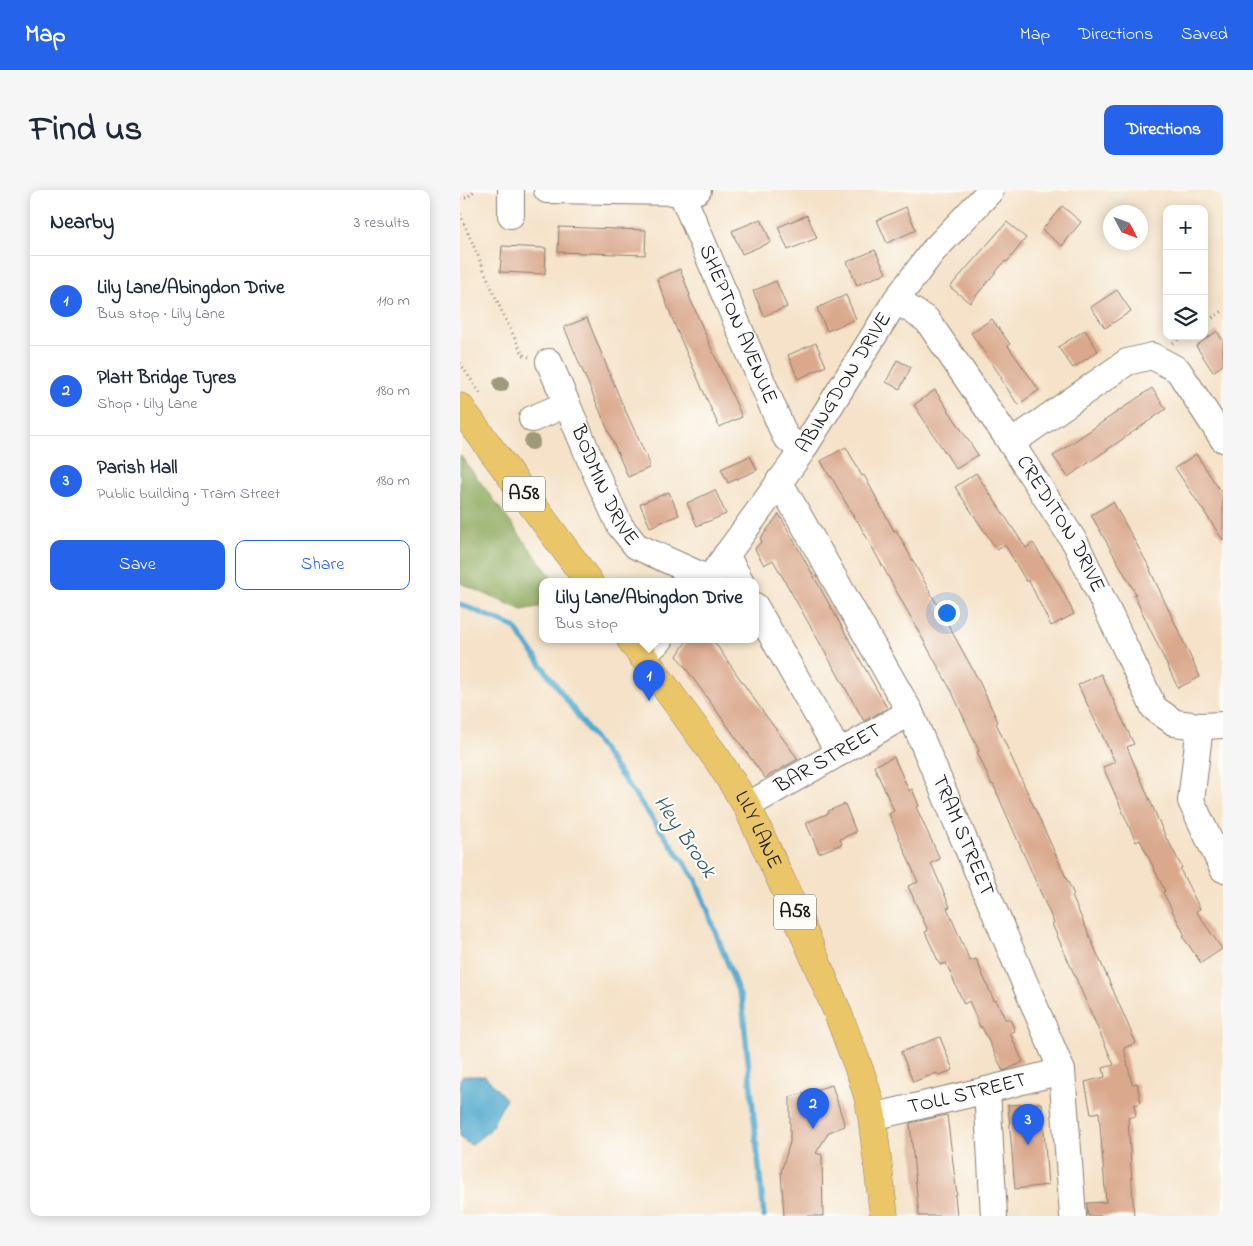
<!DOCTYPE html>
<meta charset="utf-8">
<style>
:root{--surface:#fff;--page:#f6f6f7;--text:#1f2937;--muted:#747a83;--line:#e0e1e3;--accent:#2563eb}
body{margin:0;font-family:"Indie Flower",sans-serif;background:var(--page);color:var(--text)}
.controls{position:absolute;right:15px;top:15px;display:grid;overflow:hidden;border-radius:10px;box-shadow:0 2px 12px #0003}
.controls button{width:45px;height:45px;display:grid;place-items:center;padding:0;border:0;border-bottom:1px solid var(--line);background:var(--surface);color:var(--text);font:25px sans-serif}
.compass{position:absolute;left:643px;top:15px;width:45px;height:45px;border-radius:50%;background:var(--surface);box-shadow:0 2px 12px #0003;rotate:131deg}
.you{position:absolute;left:486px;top:422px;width:18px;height:18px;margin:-12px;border:4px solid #fff;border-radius:50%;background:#1a73e8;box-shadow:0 0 0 8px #1a73e833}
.badge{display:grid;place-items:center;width:32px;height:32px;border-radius:50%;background:var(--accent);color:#fff;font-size:16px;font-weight:700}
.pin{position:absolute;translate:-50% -41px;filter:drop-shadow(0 1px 2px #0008)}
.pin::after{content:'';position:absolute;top:26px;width:18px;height:15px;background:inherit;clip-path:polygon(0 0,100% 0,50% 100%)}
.popup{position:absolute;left:79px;top:388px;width:220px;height:65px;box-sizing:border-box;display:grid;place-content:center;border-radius:10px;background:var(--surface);filter:drop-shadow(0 1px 4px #0005);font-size:16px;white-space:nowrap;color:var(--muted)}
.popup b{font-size:19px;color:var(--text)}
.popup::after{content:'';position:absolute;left:50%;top:100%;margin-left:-10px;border:10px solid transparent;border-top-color:var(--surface)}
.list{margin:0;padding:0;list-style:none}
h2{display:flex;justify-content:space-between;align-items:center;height:65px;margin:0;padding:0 20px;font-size:21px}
h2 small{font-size:16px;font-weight:400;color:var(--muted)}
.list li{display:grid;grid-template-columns:32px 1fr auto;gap:15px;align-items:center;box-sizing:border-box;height:90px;padding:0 20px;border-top:1px solid var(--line)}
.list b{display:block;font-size:19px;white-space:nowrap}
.list p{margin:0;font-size:16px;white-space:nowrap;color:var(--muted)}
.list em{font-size:16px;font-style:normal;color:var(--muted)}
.actions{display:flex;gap:10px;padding:15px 20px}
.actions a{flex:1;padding:11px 0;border:1px solid var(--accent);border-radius:10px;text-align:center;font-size:18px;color:var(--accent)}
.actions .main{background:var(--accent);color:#fff}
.icon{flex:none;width:28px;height:28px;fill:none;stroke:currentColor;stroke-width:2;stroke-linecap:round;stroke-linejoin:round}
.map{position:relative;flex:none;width:763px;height:1026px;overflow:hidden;border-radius:10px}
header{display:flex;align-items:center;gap:30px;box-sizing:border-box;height:70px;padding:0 25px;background:var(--accent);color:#fff}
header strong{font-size:24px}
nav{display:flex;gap:28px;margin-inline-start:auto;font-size:18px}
.intro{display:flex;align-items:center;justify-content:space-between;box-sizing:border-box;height:120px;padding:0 30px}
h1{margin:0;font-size:35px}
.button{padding:12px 22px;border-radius:10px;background:var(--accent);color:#fff;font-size:18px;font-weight:700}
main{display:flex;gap:30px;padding:0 30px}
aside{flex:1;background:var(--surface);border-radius:10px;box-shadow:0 2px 12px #0003}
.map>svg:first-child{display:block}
.forest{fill:#8aa75a;stroke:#53623b}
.water{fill:#51a9ce;stroke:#366275}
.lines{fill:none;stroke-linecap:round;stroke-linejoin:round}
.stream{stroke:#51a9ce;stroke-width:5.5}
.building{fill:#daa98d}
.minor-casing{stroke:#887f72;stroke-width:28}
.major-casing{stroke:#887f72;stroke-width:29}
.path{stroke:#887f72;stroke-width:3;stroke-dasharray:1 4;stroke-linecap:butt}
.minor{stroke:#fff;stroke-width:26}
.major{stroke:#ebc669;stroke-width:28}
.tree{fill:#9e9979}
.labels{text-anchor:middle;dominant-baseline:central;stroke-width:4.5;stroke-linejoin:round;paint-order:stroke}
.shield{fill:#fdfcf7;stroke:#605f5e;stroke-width:1}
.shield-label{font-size:20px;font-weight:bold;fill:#1c1c1c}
.street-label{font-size:21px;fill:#1c1c1c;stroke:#fdfcf7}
.water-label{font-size:22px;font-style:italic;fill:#345b6c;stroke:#fdfcf7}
</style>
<header>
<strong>Map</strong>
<nav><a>Map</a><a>Directions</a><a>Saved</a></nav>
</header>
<div class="intro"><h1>Find us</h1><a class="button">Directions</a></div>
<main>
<aside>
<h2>Nearby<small>3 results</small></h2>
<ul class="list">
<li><span class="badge">1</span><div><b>Lily Lane/Abingdon Drive</b><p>Bus stop · Lily Lane</p></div><em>110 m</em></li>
<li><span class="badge">2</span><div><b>Platt Bridge Tyres</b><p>Shop · Lily Lane</p></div><em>180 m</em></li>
<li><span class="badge">3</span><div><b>Parish Hall</b><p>Public building · Tram Street</p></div><em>180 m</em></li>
</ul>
<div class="actions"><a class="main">Save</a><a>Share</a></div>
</aside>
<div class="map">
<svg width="763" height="1026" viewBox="0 0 763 1026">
<rect width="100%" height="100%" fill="#fdfcf7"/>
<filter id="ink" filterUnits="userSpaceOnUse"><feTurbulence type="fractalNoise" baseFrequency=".02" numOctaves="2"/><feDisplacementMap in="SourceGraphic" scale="10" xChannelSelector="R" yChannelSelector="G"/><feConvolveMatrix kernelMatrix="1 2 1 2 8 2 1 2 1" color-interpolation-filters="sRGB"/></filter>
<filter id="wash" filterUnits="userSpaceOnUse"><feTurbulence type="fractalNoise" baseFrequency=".0096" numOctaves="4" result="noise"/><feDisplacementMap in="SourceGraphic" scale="20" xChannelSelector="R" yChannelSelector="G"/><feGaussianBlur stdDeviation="1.12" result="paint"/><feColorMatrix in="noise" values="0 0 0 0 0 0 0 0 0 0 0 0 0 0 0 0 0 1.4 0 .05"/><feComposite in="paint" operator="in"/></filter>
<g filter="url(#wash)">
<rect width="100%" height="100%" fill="#f5e2c8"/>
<path class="forest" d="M0,265L95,392H83V416L62,420L0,393Z"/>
<path class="water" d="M3,886H25L46,909L30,940L11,955L0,948V889Z"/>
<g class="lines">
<path class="stream" d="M0,414L54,437L235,688L282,811L304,1026"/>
</g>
<g id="blocks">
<g class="building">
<path d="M602,16L621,32L602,56L582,40Z"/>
<path d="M446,17L456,40L427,53L417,30Z"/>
<path d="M347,25L357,48L328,60L318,37Z"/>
<path d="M301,29L311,52L282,64L272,41Z"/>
<path d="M547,32L566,48L547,72L545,71L510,113L490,97Z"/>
<path d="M99,37L186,40L185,65L98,62Z"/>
<path d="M42,56L86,58L85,84L40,82Z"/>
<path d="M415,60L426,83L397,95L387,72Z"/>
<path d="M220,79L230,105L229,106L253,162L282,227L259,237L218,143L197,89Z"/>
<path d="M316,91L327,117L304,126L293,101Z"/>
<path d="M657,100L671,121L645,138L631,117Z"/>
<path d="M386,105L396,129L367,141L357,118Z"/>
<path d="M127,128L161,211L189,272V278L168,287L104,137Z"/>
<path d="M532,129L550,154L548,156L579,200L558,215L541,189L542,188L511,143Z"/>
<path d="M625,140L638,161L613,178L598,157Z"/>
<path d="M757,141L763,151V175L753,182L736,156Z"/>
<path d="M356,153L366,176L338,189L328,165Z"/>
<path d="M437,170L451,177L440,199L426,192Z"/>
<path d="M692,198L706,219L608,287L593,266Z"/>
<path d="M475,200L518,265L496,279L454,215Z"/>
<path d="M386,257L402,286L404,285L434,341L436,340L519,491L538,532L536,533L614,705L612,706L676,853L664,858L672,894L677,893L681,913L674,915L676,926L668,928L674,1026H628L627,1013L646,1012L639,922L631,924L625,892L645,887L643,878L654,875L592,734L594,733L533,594L532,595L517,562L519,561L492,502L397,330L396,331L371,286L370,287L361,271Z"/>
<path d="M736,264L763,305V350L715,278Z"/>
<path d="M290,266L297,280L268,293L261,279Z"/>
<path d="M516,283L566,358L573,353L600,396L614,424L591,436L569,391H566L545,355L537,360L495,297Z"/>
<path d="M255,300L266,324L237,336L227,313Z"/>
<path d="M209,302L219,325L190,337L180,314Z"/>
<path d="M653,312L691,380H690L740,487L718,498L674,405L676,404L631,325Z"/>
<path d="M319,324L427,518L404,531L313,370L304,375L295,359L302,351L300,349Z"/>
<path d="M227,450H253L301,519L338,569L305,588L217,466Z"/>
<path d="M641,484L674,554L667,557L707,650H708L722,678L720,679L740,719L736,721L762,759L741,773L723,747L725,746L703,702L705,701L680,650L676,652L643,577L655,572L618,495Z"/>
<path d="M434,567L449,601L452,599L459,616L456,617L480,669L471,673L490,717L487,718L510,771L516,769L534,811L536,810L545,829H550L555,841L550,843L563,872L546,880L543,881L522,837H520L509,811L504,814L486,773L480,775L465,742L468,741L448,696L458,692L429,624L434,621L414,576Z"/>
<path d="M385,614L396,642L380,649L382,654L359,663L346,633L369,623L368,621Z"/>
<path d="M480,847L493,880L479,885L477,883L453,892L441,862Z"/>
<path d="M372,895L385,936L369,942L356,963L362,965L363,1026H324L321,982L330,952V907Z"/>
<path d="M582,913L588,995L555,999L548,915Z"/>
<path d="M487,925L497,1005H495L497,1026H459L450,933Z"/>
</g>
</g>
</g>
<g filter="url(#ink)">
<use href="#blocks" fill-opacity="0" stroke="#887f72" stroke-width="1"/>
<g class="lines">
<defs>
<g id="minor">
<path d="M87,0L221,2L238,0"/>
<path id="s1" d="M221,2L325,246L342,261"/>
<path d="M51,25V0"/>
<path id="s2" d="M436,110L467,130L551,253L616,354L694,518L715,533L740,536L763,535"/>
<path id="s3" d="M107,214L136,284L160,336L176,356L249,389"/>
<path d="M72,229L107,214L89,172"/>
<path d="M551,253L667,172L692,166L718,180L763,249"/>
<path id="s4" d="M319,291L450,522L602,881L613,1026"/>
<path d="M266,365L281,392"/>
<path id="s5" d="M247,392L342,261L436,110L473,61L531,0"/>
<path d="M295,416L379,563"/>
<path d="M182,466L200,450"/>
<path d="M740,536L731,611L763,679"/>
<path id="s6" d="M287,616L450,522"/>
<path d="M527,900L534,1026"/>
<path id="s7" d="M412,927L527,900L602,881"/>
</g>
<g id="major">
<path d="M0,217L129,392"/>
<path id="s8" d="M171,450L258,570L287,616L331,712L377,821L402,887L409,910L412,927L424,1026"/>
</g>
</defs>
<use href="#minor" class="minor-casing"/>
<use href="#major" class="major-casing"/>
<g class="path">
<path d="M0,8H7L15,0"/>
<path d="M0,24L42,122L63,165L69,167"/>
<path d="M744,133L763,121"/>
<path d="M713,153L723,146"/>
<path d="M0,173L20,203"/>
</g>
<use href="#minor" class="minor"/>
<use href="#major" class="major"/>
</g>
<g class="tree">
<circle cx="41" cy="194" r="8"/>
<circle cx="72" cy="252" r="8"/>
</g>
</g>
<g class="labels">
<g class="shield">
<rect x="43" y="286.5" width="42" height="35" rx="4"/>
<rect x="314" y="704.5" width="42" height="35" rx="4"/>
</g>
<g class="shield-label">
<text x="64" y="304">A58</text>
<text x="335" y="722">A58</text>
</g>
<g class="street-label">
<text stroke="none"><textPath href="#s1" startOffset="144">SHEPTON AVENUE</textPath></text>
<text stroke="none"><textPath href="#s5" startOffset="242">ABINGDON DRIVE</textPath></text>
<text stroke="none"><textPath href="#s3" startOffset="90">BODMIN DRIVE</textPath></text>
<text stroke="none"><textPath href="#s2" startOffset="281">CREDITON DRIVE</textPath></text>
<text stroke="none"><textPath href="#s6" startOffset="94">BAR STREET</textPath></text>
<text stroke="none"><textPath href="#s8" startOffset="229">LILY LANE</textPath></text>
<text stroke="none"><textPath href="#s4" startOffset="400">TRAM STREET</textPath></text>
<text stroke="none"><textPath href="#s7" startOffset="98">TOLL STREET</textPath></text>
</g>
<g class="water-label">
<text transform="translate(224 647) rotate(56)">Hey Brook</text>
</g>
</g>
</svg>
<div class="controls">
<button>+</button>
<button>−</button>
<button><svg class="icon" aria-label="layers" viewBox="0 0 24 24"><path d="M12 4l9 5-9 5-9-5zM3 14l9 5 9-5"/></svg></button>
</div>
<svg class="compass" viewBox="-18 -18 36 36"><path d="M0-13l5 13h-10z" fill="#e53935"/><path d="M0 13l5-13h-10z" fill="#747a83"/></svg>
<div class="you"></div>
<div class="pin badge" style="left:189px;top:511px">1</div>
<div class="popup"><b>Lily Lane/Abingdon Drive</b>Bus stop</div>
<div class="pin badge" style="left:353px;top:939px">2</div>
<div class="pin badge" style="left:568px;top:955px">3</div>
</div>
</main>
